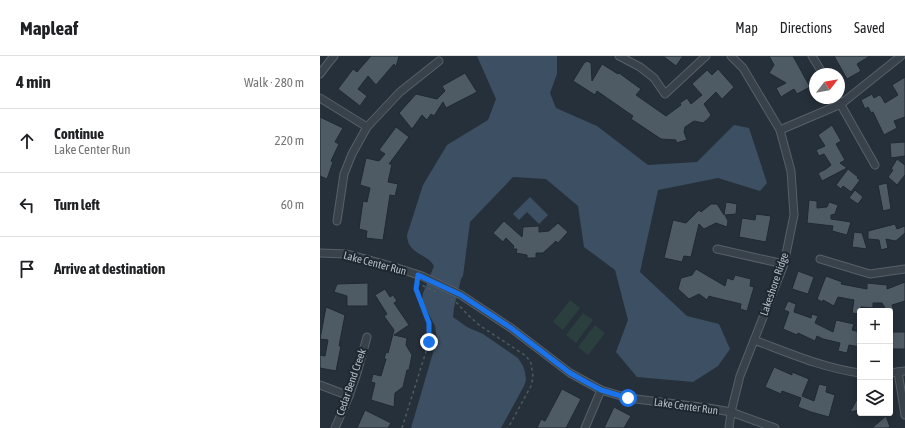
<!DOCTYPE html>
<meta charset="utf-8">
<style>
:root{--surface:#fff;--page:#f6f6f6;--text:#202124;--muted:#757577;--line:#e0e0e0}
body{margin:0;font-family:"Asap Condensed",sans-serif;background:var(--page);color:var(--text)}
.controls{position:absolute;right:12px;bottom:12px;display:grid;overflow:hidden;border-radius:4px;box-shadow:0 2px 10px #0003}
.controls button{width:36px;height:36px;display:grid;place-items:center;padding:0;border:0;border-bottom:1px solid var(--line);background:var(--surface);color:var(--text);font:20px sans-serif}
.compass{position:absolute;left:489px;top:12px;width:36px;height:36px;border-radius:50%;background:var(--surface);box-shadow:0 2px 10px #0003;rotate:59deg}
.stop{position:absolute;width:12px;height:12px;margin:-9px;border:3px solid #1a73e8;border-radius:50%;background:#fff}
.stop.end{background:#1a73e8;border-color:#fff;box-shadow:0 1px 4px #0008}
.list{margin:0;padding:0;list-style:none}
h2{display:flex;justify-content:space-between;align-items:center;height:52px;margin:0;padding:0 16px;font-size:17px}
h2 small{font-size:13px;font-weight:400;color:var(--muted)}
.list li{display:grid;grid-template-columns:26px 1fr auto;gap:12px;align-items:center;box-sizing:border-box;height:64px;padding:0 16px;border-top:1px solid var(--line)}
.list b{display:block;font-size:15px;white-space:nowrap}
.list p{margin:0;font-size:13px;white-space:nowrap;color:var(--muted)}
.list em{font-size:13px;font-style:normal;color:var(--muted)}
.icon{flex:none;width:22px;height:22px;fill:none;stroke:currentColor;stroke-width:2;stroke-linecap:round;stroke-linejoin:round}
.map{position:relative;flex:none;width:585px;height:372px;overflow:hidden}
header{display:flex;align-items:center;gap:24px;box-sizing:border-box;height:56px;padding:0 20px;background:var(--surface);border-bottom:1px solid var(--line)}
header strong{font-size:19px}
nav{display:flex;gap:22px;margin-inline-start:auto;font-size:14px}
main{display:flex}
aside{flex:1;background:var(--surface)}
.map>svg:first-child{display:block}
.green{fill:#2b3f3e}
.water{fill:#3d4f62}
.building{fill:#4e5b65;stroke:#202932}
.lines{fill:none;stroke-linecap:round;stroke-linejoin:round}
.minor-casing{stroke:#576069;stroke-width:9}
.path{stroke:#4a5c5d;stroke-width:1.5;stroke-dasharray:3 3;stroke-linecap:butt}
.minor{stroke:#39424b;stroke-width:7}
.route{stroke:#1a73e8;stroke-width:5}
.labels{text-anchor:middle;dominant-baseline:central;stroke-width:4;stroke-linejoin:round;paint-order:stroke}
.street-label{font-size:11px;fill:#b5bdc6;stroke:#1e2730}
</style>
<header>
<strong>Mapleaf</strong>
<nav><a>Map</a><a>Directions</a><a>Saved</a></nav>
</header>
<main>
<aside>
<h2>4 min<small>Walk · 280 m</small></h2>
<ul class="list">
<li><svg class="icon" aria-label="ahead" viewBox="0 0 24 24"><path d="M12 20V5M6 11l6-6 6 6"/></svg><div><b>Continue</b><p>Lake Center Run</p></div><em>220 m</em></li>
<li><svg class="icon" aria-label="left" viewBox="0 0 24 24"><path d="M17 20v-9H6M10 6l-5 5 5 5"/></svg><div><b>Turn left</b></div><em>60 m</em></li>
<li><svg class="icon" aria-label="arrive" viewBox="0 0 24 24"><path d="M6 21V4h12l-3 4 3 4H6"/></svg><div><b>Arrive at destination</b></div></li>
</ul>
</aside>
<div class="map">
<svg width="585" height="372" viewBox="0 0 585 372">
<rect width="100%" height="100%" fill="#26303a"/>
<g class="green">
<path d="M250,244L260,252L243,274L233,266Z"/>
<path d="M263,257L273,264L256,287L246,279Z"/>
<path d="M275,269L285,277L268,299L258,291Z"/>
</g>
<g class="water">
<path d="M157,0H237V18L230,37L236,52L277,70L328,109L377,106L414,69L429,72L447,127L440,135L398,122L338,134L320,216L367,260L399,268L410,293L398,310L373,326L317,321L296,296L308,264L295,214L264,191L258,150L226,123L193,121L150,166L143,220L141,223L134,252L133,261L147,271L163,278L198,302L203,310L205,316L206,324L204,330L181,372H91L117,283L115,270L102,245L103,237L114,210C109,200 95,199 89,188C88,186 87,182 87,179L103,129L127,89L168,64L176,43Z"/>
<path d="M210,141L228,159L219,168L207,156L199,164L193,158Z"/>
</g>
<g class="building">
<path d="M51,0H79L76,11L74,8L56,29L48,20L38,33L47,40L40,50L18,33L33,13L37,16Z"/>
<path d="M343,0H363L356,10Z"/>
<path d="M449,0H473L490,31L477,38L474,33L461,41L456,32L466,27L449,17L454,9Z"/>
<path d="M514,0H550L537,8L541,15L527,23Z"/>
<path d="M267,5L271,7L272,25L282,8L298,18L299,17L321,33L316,39L346,60L361,49L360,47L367,42L371,48L382,39L372,28L387,14L392,19L398,13L414,31L402,43L396,36L384,48L391,59L388,63L383,67L374,65L365,71L364,76L367,84L356,87V84L341,83L311,63L313,60L277,35L275,39L253,25L264,7Z"/>
<path d="M145,17L157,36L126,52L123,46L114,60L111,58L107,64L102,59L92,73L79,57L96,38L117,43L125,35L122,30Z"/>
<path d="M585,21V61L574,65L577,72L564,79L553,56L551,57L548,51L545,53L541,44L552,38L554,42L559,39L561,40L565,47L578,39L572,29Z"/>
<path d="M0,61L23,72L15,86L19,88L11,105L13,106L7,123L0,120Z"/>
<path d="M512,69L521,85L516,88L525,104L520,107L527,112L502,125L498,117L506,113L511,109L504,98L499,100L496,94L505,90L498,79Z"/>
<path d="M76,71L89,81L69,108H72L68,126L78,128L75,140L70,139L63,184L46,182L47,175L39,173L43,145L47,146L50,132L40,129L46,102L59,105L65,98L59,94Z"/>
<path d="M585,86V100L571,102L570,87Z"/>
<path d="M577,103L585,109V119L577,129L568,121L573,114L571,113Z"/>
<path d="M528,113L538,121L537,122L540,124L531,136L523,130L521,133L516,129Z"/>
<path d="M567,127L571,153L563,155L558,129Z"/>
<path d="M535,134L543,141L538,148L529,142Z"/>
<path d="M489,144L497,145V152L507,151L509,146L518,149L515,158L511,159V163L531,166L527,179L512,175L513,170L487,167Z"/>
<path d="M406,146L417,148L416,158L405,159L408,165L407,171L396,167L384,173L379,168L371,201L364,200L362,206L344,202L353,164L366,167L379,154L381,156L391,148H397L404,159Z"/>
<path d="M436,158L451,160L446,186L419,181L422,162L435,164Z"/>
<path d="M184,165L202,181L203,171L219,170V176L229,175L238,167L248,176L238,187L236,185L223,197H216V202H207V199L196,197L197,193H193L194,190L186,182L183,186L173,177Z"/>
<path d="M575,168L577,173L585,170V177L577,184L575,185L566,183L568,192L561,194L559,184L548,183V175Z"/>
<path d="M534,176L542,177L547,193L532,191Z"/>
<path d="M376,213L405,230L407,222L413,224L415,219L431,223L430,230L434,231L427,255L420,253L421,248L392,241L389,240L387,244L379,238L369,243L358,233L361,222L372,219Z"/>
<path d="M478,215L494,221L488,238L472,233Z"/>
<path d="M506,220L522,226L521,228L547,233V227L567,229V233L585,226V245L572,249L574,255H566L565,252L562,247H553V252L541,251L540,258L532,257L534,244L518,241L514,250L503,244L502,246L497,243Z"/>
<path d="M48,227V250H27V240L14,236L17,228Z"/>
<path d="M65,233L70,241L73,239L77,245L74,247L89,269L74,279L87,282L86,289L92,299L89,314H87L83,331L75,337L74,351L51,344L55,327L51,326L53,318L61,320L66,303H64L66,296L68,297L74,274L64,260L67,258L55,239Z"/>
<path d="M468,245L476,248L474,256L491,262L492,258L498,260L495,267L513,276L516,264L534,268L532,274L540,276V291L529,289L527,297L518,295L520,287L503,283L497,280L495,285L478,277L477,279L463,273L469,256L464,254Z"/>
<path d="M6,251L25,259L19,290H21L16,315L0,312V299L5,300L8,284L0,283Z"/>
<rect x="570" y="276" width="15" height="17"/>
<path d="M454,311L472,319V316L489,323L482,340L494,345L499,328L507,330L506,336L515,339L509,361L491,356L478,351L481,342L462,335L461,338L445,331Z"/>
<path d="M242,333L261,343L246,372H217L221,363L225,365Z"/>
<path d="M540,338V354L530,356Z"/>
<path d="M294,351L311,360L304,372H284Z"/>
<path d="M45,354L71,367L68,372H37Z"/>
<path d="M566,360L570,371L567,372H552Z"/>
</g>
<g class="lines">
<defs>
<g id="minor">
<path d="M299,0L320,11L334,22L345,38L386,0"/>
<path d="M492,0L503,18"/>
<path d="M0,18L9,6L14,0"/>
<path d="M0,42L47,71"/>
<path d="M517,42L555,109"/>
<path d="M460,74L521,48L581,0"/>
<path d="M17,165L24,118L32,98L47,71L80,36L119,5"/>
<path d="M397,193L464,208"/>
<path d="M0,197L27,198L71,210L102,220L141,239L191,272L250,317L281,334L308,342L388,352L411,356L455,372"/>
<path d="M500,203L550,218L585,213"/>
<path d="M434,284C469,297 503,312 540,317"/>
<path d="M578,316L585,359"/>
<path d="M570,317L585,315"/>
<path d="M0,329L29,340"/>
<path d="M15,372L29,340L37,317L47,281"/>
<path d="M265,372L281,334"/>
<path d="M409,372L411,356L420,320L464,208L474,159L471,115L460,74L423,12L411,0"/>
</g>
</defs>
<use href="#minor" class="minor-casing"/>
<g class="path">
<path d="M97,227L117,236"/>
<path d="M131,243L137,247L147,258L159,269L206,300L211,307L213,321L211,330L188,372"/>
<path d="M82,372L109,286V267L96,233L97,227"/>
</g>
<use href="#minor" class="minor"/>
</g>
<g class="lines">
<path class="route" d="M109,286V267L96,233L98,219L141,239L191,272L250,317L266,326L281,334L308,342"/>
</g>
<g class="labels">
<g class="street-label">
<text transform="translate(55 207) rotate(15)">Lake Center Run</text>
<text transform="translate(454 228) rotate(-71)">Lakeshore Ridge</text>
<text transform="translate(31 326) rotate(-71)">Cedar Bend Creek</text>
<text transform="translate(366 350) rotate(8)">Lake Center Run</text>
</g>
</g>
</svg>
<div class="controls">
<button>+</button>
<button>−</button>
<button><svg class="icon" aria-label="layers" viewBox="0 0 24 24"><path d="M12 4l9 5-9 5-9-5zM3 14l9 5 9-5"/></svg></button>
</div>
<svg class="compass" viewBox="-18 -18 36 36"><path d="M0-13l5 13h-10z" fill="#e53935"/><path d="M0 13l5-13h-10z" fill="#757577"/></svg>
<div class="stop" style="left:308px;top:342px"></div>
<div class="stop end" style="left:109px;top:286px"></div>
</div>
</main>
